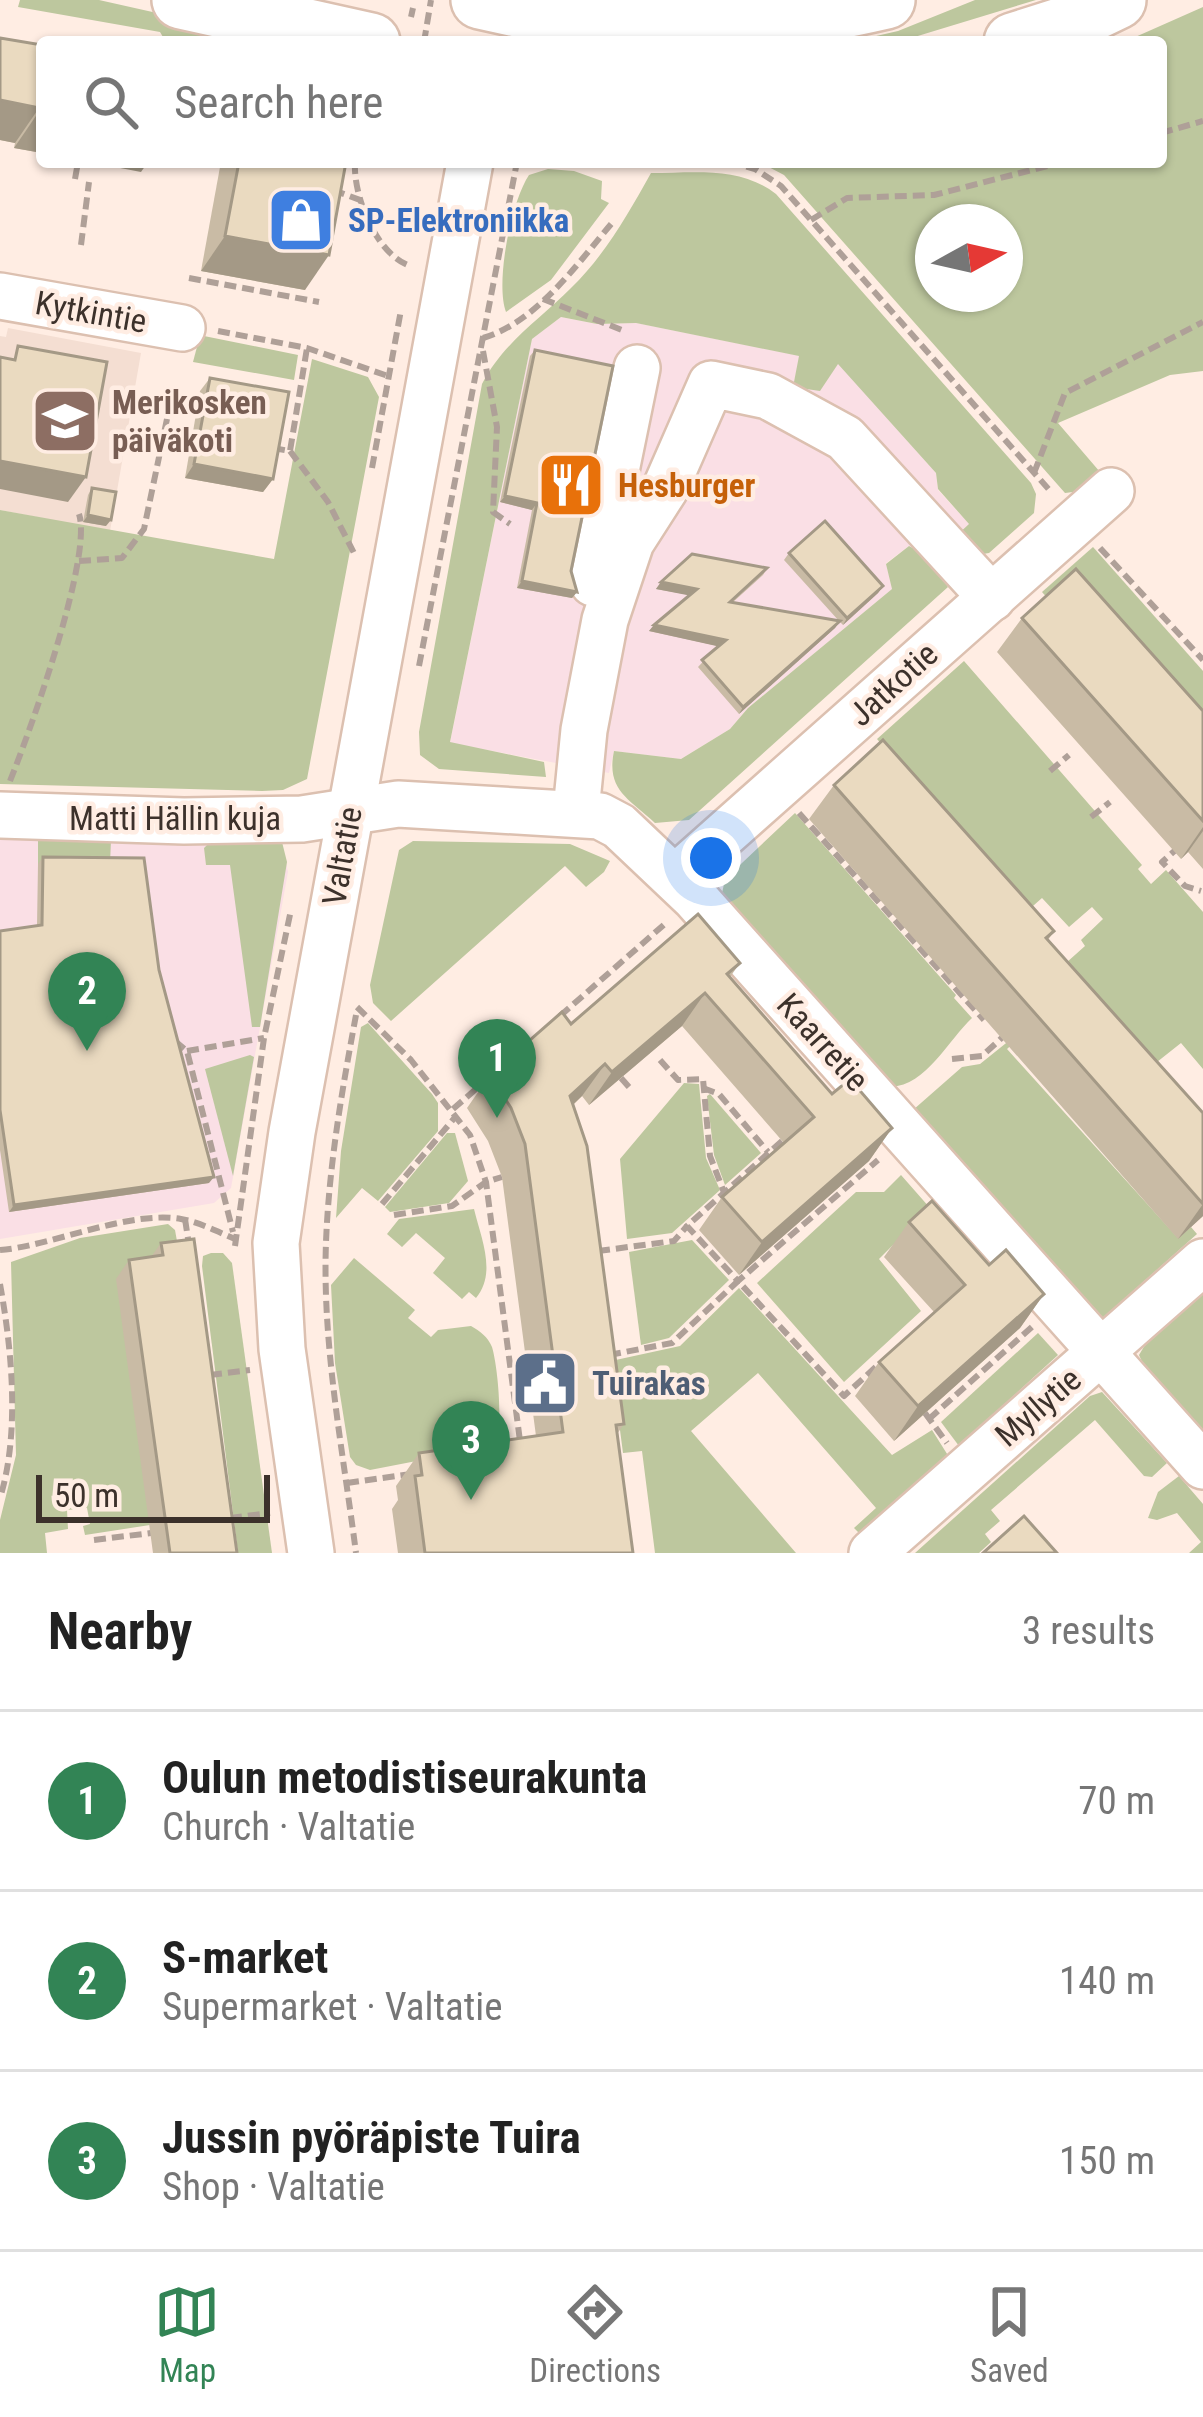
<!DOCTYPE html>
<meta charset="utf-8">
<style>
:root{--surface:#fff;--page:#f6f6f6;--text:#222;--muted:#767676;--line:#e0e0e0;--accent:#328455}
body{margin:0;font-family:"Roboto Condensed",sans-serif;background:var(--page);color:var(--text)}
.compass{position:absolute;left:915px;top:204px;width:108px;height:108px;border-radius:50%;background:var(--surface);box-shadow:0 3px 9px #0004;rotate:82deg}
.scale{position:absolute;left:36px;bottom:30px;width:234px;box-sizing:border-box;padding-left:12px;border:6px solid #3c312b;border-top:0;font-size:33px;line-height:42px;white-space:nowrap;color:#3c312b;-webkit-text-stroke:9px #ffede3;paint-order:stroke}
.you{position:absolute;left:711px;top:858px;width:42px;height:42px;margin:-30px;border:9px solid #fff;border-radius:50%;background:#1a73e8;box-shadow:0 0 0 18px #1a73e833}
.badge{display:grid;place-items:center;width:78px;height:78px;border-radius:50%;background:var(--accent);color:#fff;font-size:39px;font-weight:700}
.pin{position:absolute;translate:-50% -99px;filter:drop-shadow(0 3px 6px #0008)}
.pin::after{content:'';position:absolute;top:63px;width:42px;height:36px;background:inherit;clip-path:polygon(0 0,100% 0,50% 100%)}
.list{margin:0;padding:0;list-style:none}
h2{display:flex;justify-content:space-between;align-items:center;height:156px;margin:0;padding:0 48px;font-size:51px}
h2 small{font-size:39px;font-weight:400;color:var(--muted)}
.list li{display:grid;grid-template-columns:78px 1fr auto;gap:36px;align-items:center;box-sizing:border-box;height:180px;padding:0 48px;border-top:3px solid var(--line)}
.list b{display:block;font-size:45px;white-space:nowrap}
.list p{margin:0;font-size:39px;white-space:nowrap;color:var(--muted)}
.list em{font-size:39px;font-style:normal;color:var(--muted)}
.icon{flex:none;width:66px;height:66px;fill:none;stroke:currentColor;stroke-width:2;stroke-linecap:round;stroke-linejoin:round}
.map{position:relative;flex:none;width:1203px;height:1553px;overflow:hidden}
.search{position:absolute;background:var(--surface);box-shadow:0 3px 9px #0004;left:36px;right:36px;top:36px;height:132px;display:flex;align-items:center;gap:30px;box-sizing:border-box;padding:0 42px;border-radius:12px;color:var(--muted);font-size:45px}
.sheet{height:696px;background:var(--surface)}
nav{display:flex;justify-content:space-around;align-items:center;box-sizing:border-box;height:168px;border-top:3px solid var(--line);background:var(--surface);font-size:33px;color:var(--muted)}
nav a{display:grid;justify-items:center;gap:6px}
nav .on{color:var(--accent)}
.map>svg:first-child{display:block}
.commercial{fill:#fadfe5}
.education{fill:#f4ded2}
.green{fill:#bdc79e;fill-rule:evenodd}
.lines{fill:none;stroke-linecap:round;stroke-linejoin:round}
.minor-casing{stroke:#dcc0b0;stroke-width:50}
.major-casing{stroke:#dcc0b0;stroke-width:62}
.path{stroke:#afa098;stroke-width:6;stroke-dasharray:12 6;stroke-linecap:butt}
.minor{stroke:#fff;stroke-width:45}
.major{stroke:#fff;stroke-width:57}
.wall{fill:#c9bba5}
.shaded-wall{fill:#a49986}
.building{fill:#eadac0;stroke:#a49986;stroke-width:3}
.labels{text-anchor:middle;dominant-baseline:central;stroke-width:9;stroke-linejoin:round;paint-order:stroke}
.shop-label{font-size:33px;font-weight:bold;fill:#366cbe;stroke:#ffede3;text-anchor:start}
.street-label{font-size:33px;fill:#3c312b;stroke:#ffede3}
.education-label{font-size:33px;font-weight:bold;fill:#785e54;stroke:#ffede3;text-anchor:start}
.food-label{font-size:33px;font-weight:bold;fill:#c56008;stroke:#ffede3;text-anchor:start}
.service-label{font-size:33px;font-weight:bold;fill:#4e5e75;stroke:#ffede3;text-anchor:start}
</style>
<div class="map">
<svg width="1203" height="1553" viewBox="0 0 1203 1553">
<rect width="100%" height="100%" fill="#ffede3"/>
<g class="commercial">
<path d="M561,317L597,324L636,323L800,356L793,386L838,363L936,473L938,490L970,525L930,557L909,546L886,563L892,589L748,708L730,729L681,759L614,751L609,773L450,743L532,339Z"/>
<path d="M0,831L281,838L288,872L231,1188L214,1203L0,1239Z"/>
</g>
<path class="education" d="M8,328L141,353L110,531L0,510V336L6,337Z"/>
<g class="green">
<path d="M20,0H99L255,35L254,42H166L160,32L18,7Z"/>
<path d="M975,0H1036L898,42H850L898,31Z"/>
<path d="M1203,7V371L1170,375L1058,423L1100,472L1081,491L1065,493L784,175L759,162H1161V42H1124ZM933,222H1005V294H933Z"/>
<path d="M548,169L574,171L602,181L601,199L609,203L551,280L506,312C495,283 511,202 529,175Z"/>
<path d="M651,173C695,173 740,166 776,194L1031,483L1036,494L1034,513L989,553L977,555L955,537L969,524L938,489L936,473L838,364L820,391L793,387L799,356L636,323L597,324L561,317L532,339L450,742L544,762L546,777L439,769L420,755L419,732L482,384C503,343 539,320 571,288C605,255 628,214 651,173Z"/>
<path d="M204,336L298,355L294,380L193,362L198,343Z"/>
<path d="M312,359L368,377L379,397L307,779L283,790L262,791L0,784V510L274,559Z"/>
<path d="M909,546L930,557L948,587L689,820L655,823C628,798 606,790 614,751L681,759L730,729L748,708L892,589L886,564Z"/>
<path d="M1093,547L1203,671V773L1042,592Z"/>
<path d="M964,661L1142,865L1138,869L1151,884L1166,870L1203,912V1069L1181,1043L1157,1062L1057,971L1085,946L1081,940L1103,919L1092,907L1069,927L1042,898L1025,913L877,739Z"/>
<path d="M795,813L956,995L954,998L972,1018C948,1040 923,1092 885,1086L720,903L725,879Z"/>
<path d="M42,833L111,840L110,864H38V839Z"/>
<path d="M215,837L281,838L287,862L260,1027H252L230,865H206L204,848Z"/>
<path d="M413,841L570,844L610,861L604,872L586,887L565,866L391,1021L373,1003L370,985L399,850Z"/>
<path d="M368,1023L432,1094L438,1103V1131L378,1201L362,1188L336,1218L341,1151L361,1027Z"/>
<path d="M1021,1031L1024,1033L1007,1049L1178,1238L1191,1227L1197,1234L1104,1317L1097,1318L913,1110L962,1067L980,1064Z"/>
<path d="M250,1055L254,1057L233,1176L205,1069Z"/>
<path d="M684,1083L699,1084L706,1158L720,1190L672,1233L627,1239L620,1159Z"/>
<path d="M710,1094L761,1153L725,1185L714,1155L707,1096Z"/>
<path d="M447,1133H455L468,1181L449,1203L390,1212L385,1207Z"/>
<path d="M901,1175L930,1208L879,1259L921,1311L844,1382L757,1283L856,1192H884Z"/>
<path d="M474,1209C481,1238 497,1273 476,1298L469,1292L462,1299L433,1273L445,1258L416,1233L402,1247L387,1234L399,1219Z"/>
<path d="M168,1224L175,1230L180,1258L150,1525L85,1535L83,1526L90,1524L87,1508L67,1510L68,1529L45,1533L47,1553H0V1520L16,1455L11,1262L80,1238Z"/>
<path d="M692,1240L729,1280L669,1338L641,1345L629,1252Z"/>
<path d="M211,1253H223L232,1263L272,1553H238L202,1266L203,1256Z"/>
<path d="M354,1258L415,1310L408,1318L431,1337L438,1330L471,1326C480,1331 488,1337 492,1347C498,1367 504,1430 494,1446L370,1470L356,1465L350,1457L335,1363L331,1285Z"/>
<path d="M739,1288L892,1455L932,1430L949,1457L862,1536L854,1528L876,1508L758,1373L691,1431L796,1553H655L642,1451L623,1453L611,1361L680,1346Z"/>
<path d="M1203,1294V1433L1145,1368L1139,1355L1145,1345Z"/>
<path d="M1038,1333L1058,1355L959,1446L941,1422Z"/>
<path d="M1102,1392L1167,1463L1152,1477L1144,1476L1095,1420L991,1510L1000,1521L985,1534L991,1542L979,1553H915L1090,1396Z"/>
<path d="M1179,1476L1203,1504V1553H1189L1201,1542L1177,1513L1157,1520L1148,1518L1158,1492Z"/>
</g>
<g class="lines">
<defs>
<g id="minor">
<path d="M0,296L182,328"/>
<path d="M593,583L637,368"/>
<path d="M576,811L584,730L605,620L631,542L665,489L711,384L768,396L845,438L992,598"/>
<path d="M0,815L184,821L302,819L398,804L600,816L619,826L695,898L1203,1466"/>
<path d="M675,878L1111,491"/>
<path d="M311,1553L282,1349L276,1243L292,1132L470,162"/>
<path d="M872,1553L1203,1262"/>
</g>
<g id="major">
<path d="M181,0L371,42"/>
<path d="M480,0C551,16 628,31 702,28C764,25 825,14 886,0"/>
<path d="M1013,42L1063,26L1117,0"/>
</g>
</defs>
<use href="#minor" class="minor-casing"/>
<use href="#major" class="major-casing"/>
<g class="path">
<path d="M411,17L413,8"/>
<path d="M424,42L431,0"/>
<path d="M1161,133L1203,121"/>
<path d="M355,162C353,196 376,254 410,266"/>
<path d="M729,162L755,169L781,186L1052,493"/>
<path d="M75,179L78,162"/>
<path d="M333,190L363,201"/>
<path d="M811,220L847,198L934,195L1063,162"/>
<path d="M81,245L89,182"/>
<path d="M189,278L319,302"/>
<path d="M543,299L622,330"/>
<path d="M218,331L307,348L388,376"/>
<path d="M483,338C537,322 577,264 612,223"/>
<path d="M483,351L497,427L493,512L510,524"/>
<path d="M273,448L290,451L307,348"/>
<path d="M290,451L328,502L356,557"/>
<path d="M372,468L401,310"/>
<path d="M1034,473L1065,393L1203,322"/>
<path d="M1100,548L1203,660"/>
<path d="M79,561L122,558L144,529L172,395"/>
<path d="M419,666L517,162"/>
<path d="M1050,771L1069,755"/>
<path d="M10,781C29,734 93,557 79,514"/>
<path d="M799,813L984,1020"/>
<path d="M1091,817L1110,802"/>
<path d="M1180,846L1162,862L1185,886L1201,891"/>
<path d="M357,1007L411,1060L470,1135L486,1182L520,1441"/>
<path d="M356,1015C342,1090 329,1165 326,1242C322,1345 343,1451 356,1553"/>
<path d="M560,1016L667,922"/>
<path d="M175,1041L187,1051L233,1232"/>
<path d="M187,1051L264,1038"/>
<path d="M952,1059L982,1056L1006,1034"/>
<path d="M660,1060L678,1080L703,1079L710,1156L725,1195"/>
<path d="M621,1078L629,1087"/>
<path d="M703,1088L719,1094L768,1152"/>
<path d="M453,1109L491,1076"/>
<path d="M782,1141L687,1226L738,1281L878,1160"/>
<path d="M382,1204L457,1115"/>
<path d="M394,1215L452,1206L486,1182L502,1177"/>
<path d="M185,1219L189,1245"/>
<path d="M235,1246L264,1038L291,910"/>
<path d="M0,1250C52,1246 128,1210 181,1219C199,1222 218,1232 235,1239"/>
<path d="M598,1251L674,1241L687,1226"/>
<path d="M0,1284C12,1350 20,1433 0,1498"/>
<path d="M609,1355L672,1343L738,1281L844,1396L879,1364"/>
<path d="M210,1375L250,1370"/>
<path d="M925,1413L947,1443"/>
<path d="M929,1419L1033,1326"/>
<path d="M347,1483L411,1474"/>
<path d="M230,1518L270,1513"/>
<path d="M94,1540L151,1533"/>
</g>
<use href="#minor" class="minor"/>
<use href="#major" class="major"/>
</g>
<g class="wall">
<path d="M0,38L42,45V153L14,148L15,143L0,140Z"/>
<path d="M223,162H346L305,290L201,271L220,167Z"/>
<path d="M535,350L571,571L577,592L572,598L517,588L532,510L500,502L530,356Z"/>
<path d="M210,378L273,479L263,492L185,478L200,391Z"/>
<path d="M92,488L106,526L83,522L88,495Z"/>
<path d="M789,553L883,586L878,593L843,625L839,621L835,628L739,714L698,667L718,646L649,631L654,625L690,595L656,589L661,582L767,568L763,575L732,603L839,621L784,560Z"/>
<path d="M1022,618L1203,711V869L1188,852L1181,859L997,652Z"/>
<path d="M834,785L1054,931L1048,940L1203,1113V1216L1178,1239L809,819Z"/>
<path d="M43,857L159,970L209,1183L9,1212L0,1150V931L37,926L38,864Z"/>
<path d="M740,963L730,977L832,1094L892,1128L869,1161L739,1275L699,1230L722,1197L784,1143L682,1026L589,1105L582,1096L573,1105L624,1424L617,1434L633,1553H398L392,1509L398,1500L396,1486L419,1453L536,1436L502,1177L488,1141L467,1108L490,1075L571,1024Z"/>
<path d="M909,1222L1044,1294L1020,1328L894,1441L855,1396L879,1362L934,1312L884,1257Z"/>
<path d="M161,1243L237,1553H153L116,1279L129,1260L151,1257Z"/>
</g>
<g class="shaded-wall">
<path d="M0,100L39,108L15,143L0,140Z"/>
<path d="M38,113L42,114V153L14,148Z"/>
<path d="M89,162H148L141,172Z"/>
<path d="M225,236L329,255L305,290L201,271Z"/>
<path d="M0,461L86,477L68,502L0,489Z"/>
<path d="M194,464L273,479L263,492L185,478Z"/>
<path d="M505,496L537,503L532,510L500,502Z"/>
<path d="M88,515L111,520L106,526L83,522Z"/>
<path d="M522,581L577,592L572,598L517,588Z"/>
<path d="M661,582L697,589L692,596L656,589Z"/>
<path d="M883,586L878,593L843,625L847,618Z"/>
<path d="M840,621L835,628L739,714L743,707Z"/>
<path d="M654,625L726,640L721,647L649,631Z"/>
<path d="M1203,827V831L1188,852L1181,859Z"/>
<path d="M705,993L682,1026L589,1105L612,1072Z"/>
<path d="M605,1064L582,1096L547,1129L570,1096Z"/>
<path d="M892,1128L869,1161L739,1275L762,1242Z"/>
<path d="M214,1177L209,1183L9,1212L14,1205Z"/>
<path d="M1203,1204V1216L1178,1239Z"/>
<path d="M1044,1294L1020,1328L894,1441L918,1406Z"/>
</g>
<g class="building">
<path d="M0,38L42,45V114L38,113L39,108L0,100Z"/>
<path d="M239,162H346L329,255L225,236Z"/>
<path d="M18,346L107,362L86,477L0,461V357L15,360Z"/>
<path d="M535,350L613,366L571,571L577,592L522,581L537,503L505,496Z"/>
<path d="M210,378L289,392L273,479L194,464Z"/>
<path d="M92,488L116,492L111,520L88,515Z"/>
<path d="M825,521L883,586L847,618L789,553Z"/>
<path d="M692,554L767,568L730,602L840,621L743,707L702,660L726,640L654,625L697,589L661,582Z"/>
<path d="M1076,569L1203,711V821L1022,618Z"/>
<path d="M883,740L1054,931L1046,938L1203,1113V1204L834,785Z"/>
<path d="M43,857L144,858L159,970L214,1177L14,1205L0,1110V931L42,925Z"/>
<path d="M698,914L740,963L727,974L832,1094L850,1079L892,1128L762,1242L722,1197L814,1117L705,993L612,1072L605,1064L570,1096L587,1146L624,1424L616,1425L633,1553H425L415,1476L422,1475L419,1453L563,1432L525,1144L511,1108L490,1075L562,1012L571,1024Z"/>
<path d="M932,1201L989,1265L1006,1250L1044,1294L918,1406L879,1362L965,1285L909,1222Z"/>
<path d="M194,1239L237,1553H170L129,1260L163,1255L161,1243Z"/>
<path d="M1024,1516L1057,1553H983Z"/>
</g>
<defs>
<symbol id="shop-square" viewBox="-11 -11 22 22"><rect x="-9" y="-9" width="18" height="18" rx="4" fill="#3f7fe0" stroke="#ffede3"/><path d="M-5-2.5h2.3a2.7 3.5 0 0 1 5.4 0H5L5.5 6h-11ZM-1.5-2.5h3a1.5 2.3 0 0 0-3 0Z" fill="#fff"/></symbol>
<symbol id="school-square" viewBox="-11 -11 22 22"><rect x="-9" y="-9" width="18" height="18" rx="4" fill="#8d6e63" stroke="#ffede3"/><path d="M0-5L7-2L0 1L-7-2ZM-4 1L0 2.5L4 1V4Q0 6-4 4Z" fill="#fff"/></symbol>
<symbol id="restaurant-square" viewBox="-11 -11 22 22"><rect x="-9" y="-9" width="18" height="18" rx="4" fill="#e8710a" stroke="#ffede3"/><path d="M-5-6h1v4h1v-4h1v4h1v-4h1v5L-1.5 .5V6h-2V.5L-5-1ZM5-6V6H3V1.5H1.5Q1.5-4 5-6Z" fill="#fff"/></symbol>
<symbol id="civic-square" viewBox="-11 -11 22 22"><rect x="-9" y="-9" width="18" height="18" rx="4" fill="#5c6f8a" stroke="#ffede3"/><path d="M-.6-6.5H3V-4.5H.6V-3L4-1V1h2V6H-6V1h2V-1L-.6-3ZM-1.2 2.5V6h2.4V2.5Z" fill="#fff"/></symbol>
</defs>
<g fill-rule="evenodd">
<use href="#shop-square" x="263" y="182" width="76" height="76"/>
<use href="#school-square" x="27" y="383" width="76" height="76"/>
<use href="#restaurant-square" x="533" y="447" width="76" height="76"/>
<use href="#civic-square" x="507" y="1345" width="76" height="76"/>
</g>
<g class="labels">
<g class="shop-label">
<text x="348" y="220">SP-Elektroniikka</text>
</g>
<g class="street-label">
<text transform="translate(91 312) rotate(10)">Kytkintie</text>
<text transform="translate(893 684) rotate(-42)">Jatkotie</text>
<text x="175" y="818">Matti Hällin kuja</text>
<text transform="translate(342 856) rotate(-80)">Valtatie</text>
<text transform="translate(823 1042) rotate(48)">Kaarretie</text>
<text transform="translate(1038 1407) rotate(-41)">Myllytie</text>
</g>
<g class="education-label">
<text x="112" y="402">Merikosken<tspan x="112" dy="38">päiväkoti</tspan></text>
</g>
<g class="food-label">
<text x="618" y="485">Hesburger</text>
</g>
<g class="service-label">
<text x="592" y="1383">Tuirakas</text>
</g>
</g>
</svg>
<svg class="compass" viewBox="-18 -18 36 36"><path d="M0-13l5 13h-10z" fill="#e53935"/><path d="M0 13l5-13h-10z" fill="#767676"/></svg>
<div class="scale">50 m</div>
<div class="you"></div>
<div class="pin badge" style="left:497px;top:1118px">1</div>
<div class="pin badge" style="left:87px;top:1051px">2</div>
<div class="pin badge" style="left:471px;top:1500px">3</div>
<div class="search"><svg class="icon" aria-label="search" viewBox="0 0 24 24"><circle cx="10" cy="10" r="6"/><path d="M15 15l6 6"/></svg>Search here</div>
</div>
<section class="sheet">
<h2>Nearby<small>3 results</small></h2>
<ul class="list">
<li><span class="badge">1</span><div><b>Oulun metodistiseurakunta</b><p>Church · Valtatie</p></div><em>70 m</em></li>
<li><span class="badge">2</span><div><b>S-market</b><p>Supermarket · Valtatie</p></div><em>140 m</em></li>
<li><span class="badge">3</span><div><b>Jussin pyöräpiste Tuira</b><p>Shop · Valtatie</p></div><em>150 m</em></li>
</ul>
</section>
<nav>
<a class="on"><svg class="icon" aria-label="map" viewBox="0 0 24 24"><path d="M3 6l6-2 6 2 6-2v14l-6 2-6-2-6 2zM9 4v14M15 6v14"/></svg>Map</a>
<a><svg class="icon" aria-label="directions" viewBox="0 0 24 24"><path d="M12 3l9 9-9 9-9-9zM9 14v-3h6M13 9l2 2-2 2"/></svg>Directions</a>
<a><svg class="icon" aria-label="saved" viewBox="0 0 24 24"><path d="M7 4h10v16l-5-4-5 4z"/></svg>Saved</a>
</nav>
